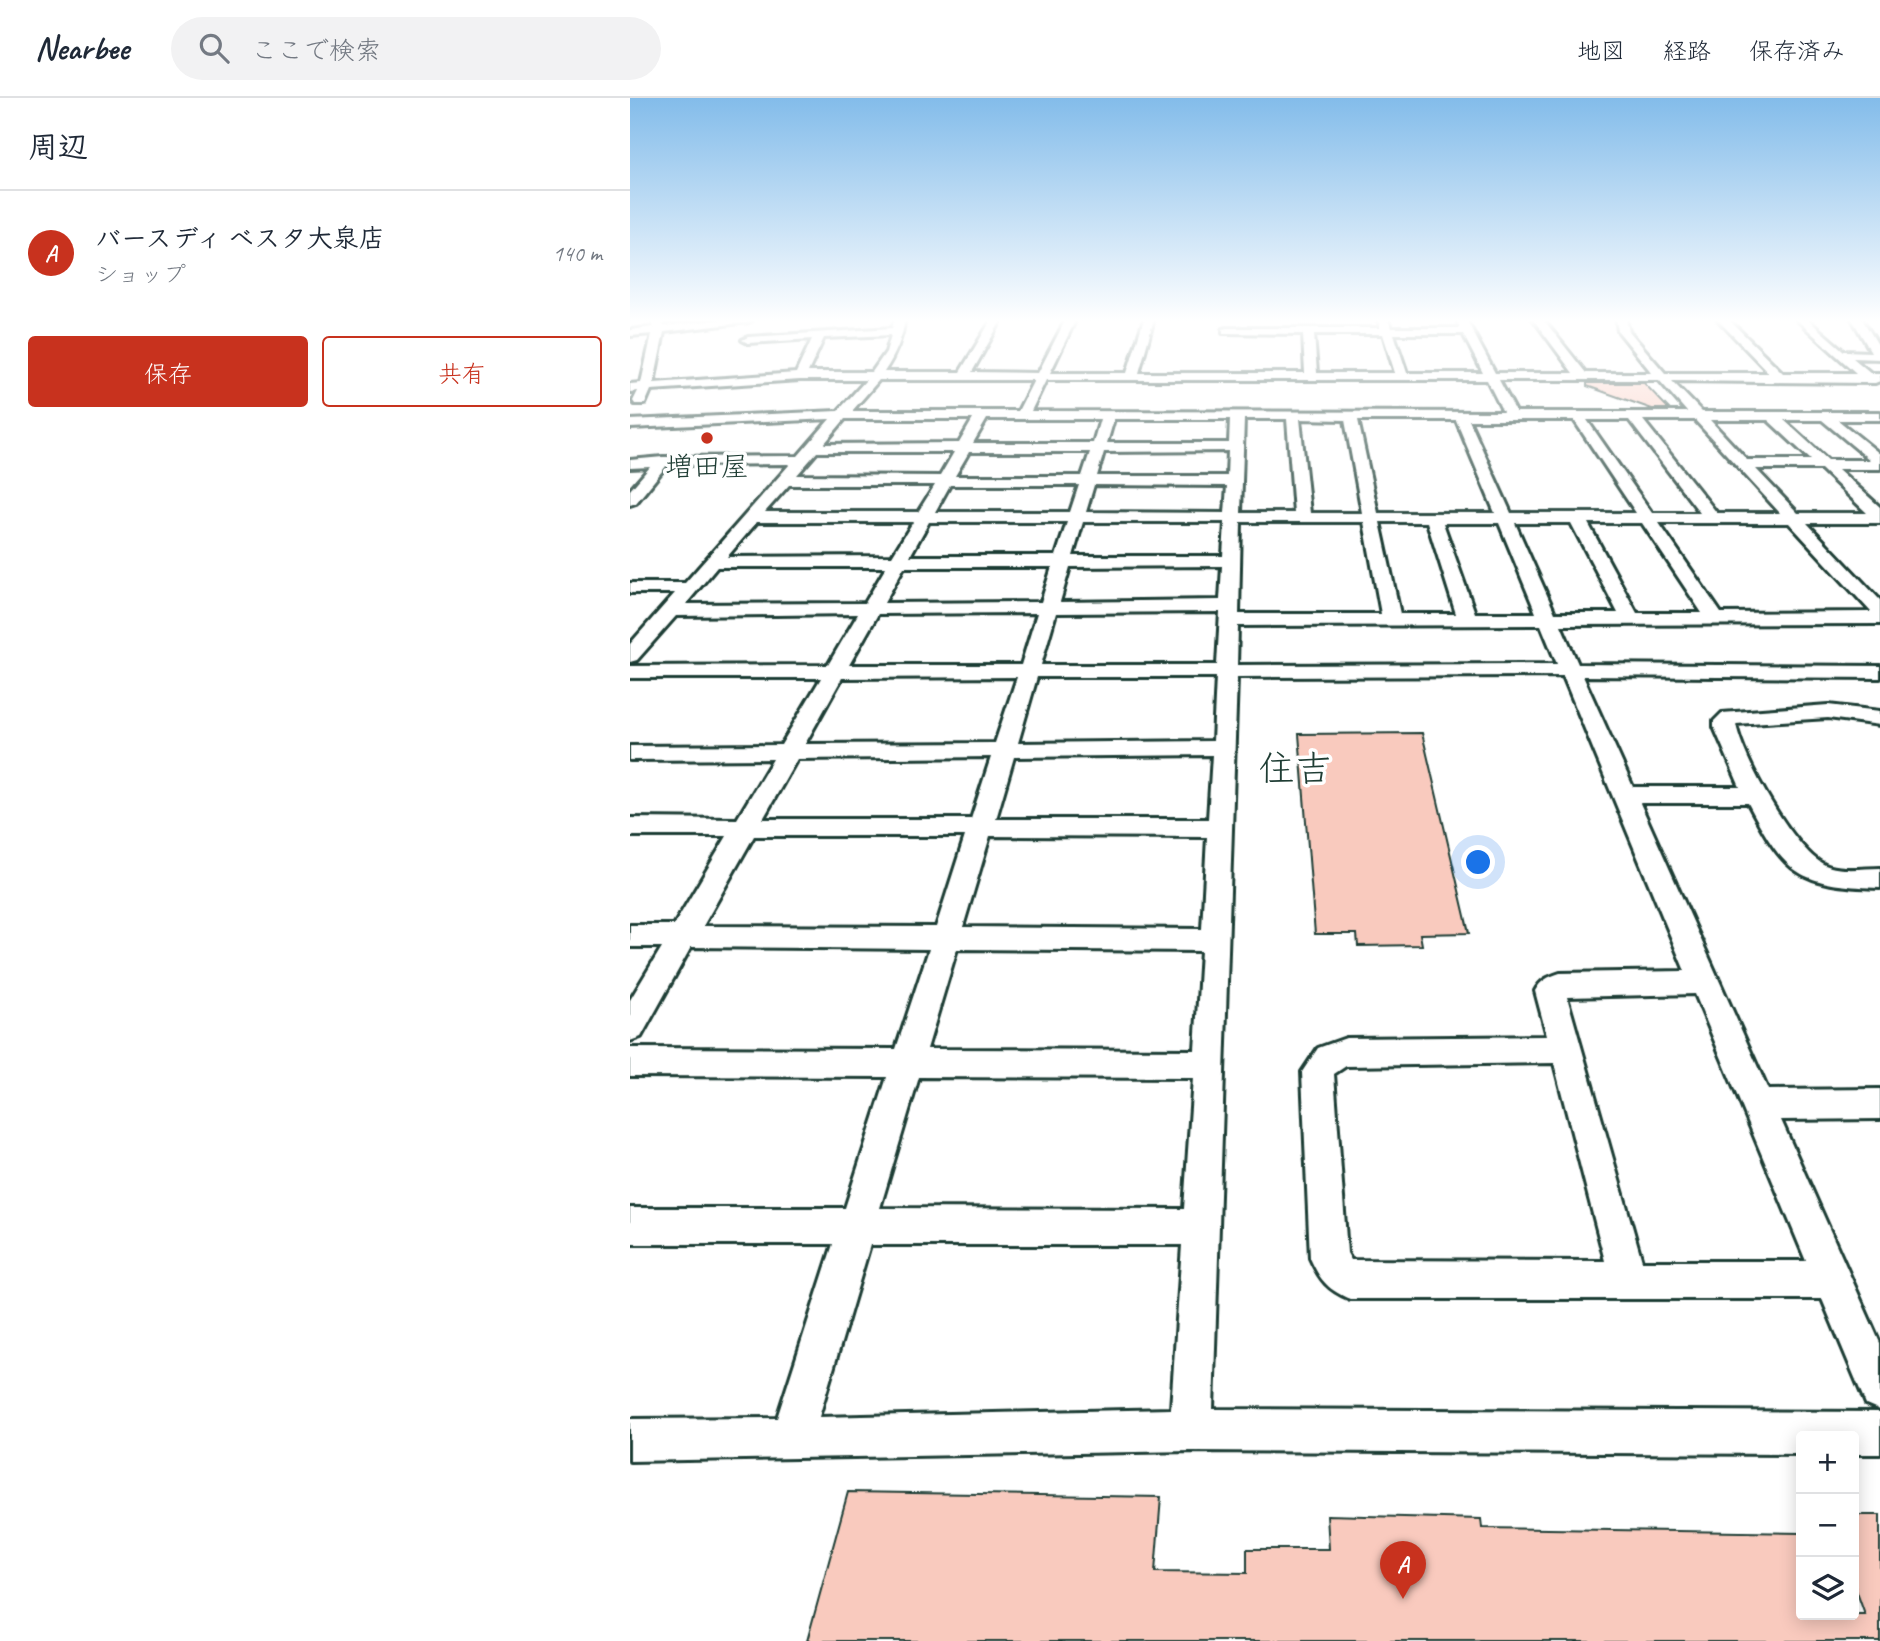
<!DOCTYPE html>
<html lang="ja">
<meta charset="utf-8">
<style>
:root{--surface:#fff;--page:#f2f2f3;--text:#1f2937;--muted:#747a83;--line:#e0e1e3;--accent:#c8321e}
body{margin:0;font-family:Caveat,"Klee One",sans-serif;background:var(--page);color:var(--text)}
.controls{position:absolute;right:21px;bottom:21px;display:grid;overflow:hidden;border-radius:7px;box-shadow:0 4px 18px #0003}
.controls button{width:63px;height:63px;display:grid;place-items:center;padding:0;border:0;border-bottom:2px solid var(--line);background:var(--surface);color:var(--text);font:35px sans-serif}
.you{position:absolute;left:849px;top:765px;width:24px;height:24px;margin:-18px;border:5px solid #fff;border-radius:50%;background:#1a73e8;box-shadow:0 0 0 10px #1a73e833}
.badge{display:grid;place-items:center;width:46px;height:46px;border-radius:50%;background:var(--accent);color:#fff;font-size:23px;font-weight:700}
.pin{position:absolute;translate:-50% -58px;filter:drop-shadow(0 2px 4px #0008)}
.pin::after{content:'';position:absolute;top:37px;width:24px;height:21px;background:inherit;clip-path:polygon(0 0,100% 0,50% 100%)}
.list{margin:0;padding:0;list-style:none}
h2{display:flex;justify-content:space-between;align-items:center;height:91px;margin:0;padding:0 28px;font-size:30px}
h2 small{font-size:23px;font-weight:400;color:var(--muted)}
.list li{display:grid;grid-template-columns:46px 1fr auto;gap:21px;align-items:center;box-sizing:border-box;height:126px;padding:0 28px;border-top:2px solid var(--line)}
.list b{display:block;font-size:26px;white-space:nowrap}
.list p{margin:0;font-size:23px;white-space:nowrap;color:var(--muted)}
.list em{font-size:23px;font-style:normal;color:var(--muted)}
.actions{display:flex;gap:14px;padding:21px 28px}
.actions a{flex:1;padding:16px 0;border:2px solid var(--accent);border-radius:7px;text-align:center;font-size:24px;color:var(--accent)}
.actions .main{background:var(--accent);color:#fff}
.icon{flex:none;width:38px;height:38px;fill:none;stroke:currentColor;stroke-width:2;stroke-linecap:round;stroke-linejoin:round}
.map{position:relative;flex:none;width:1250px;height:1543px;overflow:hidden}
header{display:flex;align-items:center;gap:42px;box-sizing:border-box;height:98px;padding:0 35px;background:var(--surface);border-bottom:2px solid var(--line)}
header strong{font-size:33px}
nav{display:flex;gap:38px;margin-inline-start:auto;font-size:24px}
.search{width:490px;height:63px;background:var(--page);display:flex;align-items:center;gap:18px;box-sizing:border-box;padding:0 24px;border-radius:38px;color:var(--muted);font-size:26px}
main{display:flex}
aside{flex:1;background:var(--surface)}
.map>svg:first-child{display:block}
.building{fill:#f9cabe;stroke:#1f3d34;stroke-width:2}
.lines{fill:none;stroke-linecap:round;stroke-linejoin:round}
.minor-casing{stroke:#1f3d34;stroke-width:6}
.minor{fill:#fff;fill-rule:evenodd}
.poi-dot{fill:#c8321e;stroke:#fff;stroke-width:2.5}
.labels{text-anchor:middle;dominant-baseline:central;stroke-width:7;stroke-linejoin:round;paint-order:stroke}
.far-poi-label{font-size:28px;fill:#1f3d34;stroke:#fff}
.quarter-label{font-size:37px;fill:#1f3d34;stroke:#fff}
</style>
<header>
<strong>Nearbee</strong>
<div class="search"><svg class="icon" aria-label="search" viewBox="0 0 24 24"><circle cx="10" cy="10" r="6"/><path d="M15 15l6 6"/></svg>ここで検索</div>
<nav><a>地図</a><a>経路</a><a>保存済み</a></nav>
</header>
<main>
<aside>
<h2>周辺<small></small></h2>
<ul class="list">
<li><span class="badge">A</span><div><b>バースディ ベスタ大泉店</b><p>ショップ</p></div><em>140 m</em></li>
</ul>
<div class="actions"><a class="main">保存</a><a>共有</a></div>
</aside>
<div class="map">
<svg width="1250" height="1543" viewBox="0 0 1250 1543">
<rect width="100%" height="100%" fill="#fff"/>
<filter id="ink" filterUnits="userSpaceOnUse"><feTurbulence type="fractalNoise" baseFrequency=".0143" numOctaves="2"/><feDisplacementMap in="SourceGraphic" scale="14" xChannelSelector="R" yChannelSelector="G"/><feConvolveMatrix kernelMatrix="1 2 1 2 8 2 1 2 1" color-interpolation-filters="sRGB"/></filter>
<g filter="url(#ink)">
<g class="building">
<path d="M957,285H1014L1039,311H1022L957,288Z"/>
<path d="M792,635L839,835L790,836L792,847L728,848L727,836H685L669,636Z"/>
<path d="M218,1394L531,1399L525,1474L617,1475V1451H699L697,1417L851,1421L852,1430L1171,1435V1517H1235L1224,1486V1417H1250V1543H177Z"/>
</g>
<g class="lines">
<defs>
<path id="minor" d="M23,221H33L34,228L95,221H124L119,224L34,234L24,285L166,275L182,241L118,245L112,242L118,239L262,230L265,221H275C272,241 266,256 254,274H330L362,221H372L342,274L408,275L436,221H446L420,275H497L514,221H524L509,275H675L673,236L593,235V231L597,230H750L748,221H758L761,230H830L826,221H836L865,275H943L903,221H913L956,275H1022L988,233L986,221H996L999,233L1035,275H1139L1087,221H1098L1153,275H1226L1166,221H1177L1214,253L1241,254L1222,221H1232L1250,250V261L1223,260L1241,275H1250V283L1245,285L1042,283L1072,314H1250V322H1208L1250,356V371H1208L1250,409V425H1177L1250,502V526L931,527L948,566L1250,568V580L953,578L1003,689H1110L1084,629V623L1092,615L1198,607L1250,613V627L1198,620L1106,626C1112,660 1164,753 1195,767C1211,774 1234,770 1250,770V790C1169,787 1156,778 1118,705H1010L1138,992L1250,991V1021L1151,1022L1250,1245V1312L1236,1306L1192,1201H720C698,1192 690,1182 680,1160L672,974L688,950L716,940L917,938L905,893C911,882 918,879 930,875L1055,873L933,578L607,579L583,1311L1250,1314V1356H1224V1338H1171V1356L561,1353L0,1363V1321L147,1320L203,1146H0V1110H215L257,979L0,978V950L266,951L299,851L61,849L11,939L0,943V902L32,849H0V827H44L97,738H0V720L107,721L143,661L0,662V648L151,647L191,580H0V568L198,567L228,516L46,518L7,562L0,564V546L45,495H0V485H55L160,366L37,367L6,405L0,407V392L20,369L0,370V362L33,359L168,358L200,321L0,330V322L208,313L236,282H170L21,292L15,306H5L3,303L8,293L0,294V286L11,285L22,236L0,238V232L23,229ZM684,236H753L765,275H687ZM764,236H833L853,275H777ZM261,237L256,254L242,274H178L194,240ZM249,282H404L388,313H222ZM416,282H857L873,314L401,313ZM869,282H1029L1057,314H886ZM215,321H343L329,345L194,346ZM357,321H470L463,345H343ZM484,321H600L599,345H477ZM614,321H657L664,415H611ZM670,321L715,322L732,415H680ZM728,322H826L865,415H748ZM839,322H944L1006,415H881ZM957,322H999L1070,415H1022ZM1013,322H1065L1150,415H1087ZM1080,322H1138L1181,362H1117ZM1154,322H1192L1240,362H1198ZM598,353L597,378H467L474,354ZM187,354H324L310,378L167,377ZM339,354H460L452,378H325ZM1126,371H1191L1237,415H1168ZM159,387H305L288,414H135ZM320,387H449L440,414H305ZM464,387L597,388L595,415L456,414ZM127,424H283L262,458L97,459ZM299,424H437L426,458H280ZM453,424H595L593,458H443ZM611,424H734L751,516H609ZM750,424H797L826,516H770ZM813,425H869L906,515H845ZM885,425H941L988,515H925ZM958,425H1012L1072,515H1007ZM1029,425H1159L1241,514L1091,515ZM592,468L590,502L430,504L440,469ZM87,469H256L235,505L56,506ZM274,469H422L411,504L254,505ZM590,514L587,567H411L426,515ZM407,515L391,567H219L248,516ZM911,527L927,566L607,567L608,528ZM387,579L365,645L175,646L212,580ZM407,579H586L583,643L388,645ZM582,657L578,721H366L384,659ZM361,659L341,721H133L167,661ZM124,738H335L306,829L73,828ZM360,738L577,739L572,831L333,829ZM327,851L571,853L565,952L297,951ZM1065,896L1176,1163H1012L937,899ZM924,965L975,1163L721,1162L717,1155L704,976L716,968ZM289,979L563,980L554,1111L250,1110ZM240,1147H552L541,1311L189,1319Z"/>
</defs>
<use href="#minor" class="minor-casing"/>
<use href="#minor" class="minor"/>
</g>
</g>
<linearGradient id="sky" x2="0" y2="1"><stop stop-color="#83bcea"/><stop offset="0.51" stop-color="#fff"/><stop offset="1" stop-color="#fff" stop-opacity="0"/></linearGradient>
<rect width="1250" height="437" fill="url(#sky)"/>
<circle class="poi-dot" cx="77" cy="340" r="7"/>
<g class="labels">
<g class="far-poi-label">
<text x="77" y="368">増田屋</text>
</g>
<g class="quarter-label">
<text x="665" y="670">住吉</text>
</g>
</g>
</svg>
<div class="controls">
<button>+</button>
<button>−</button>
<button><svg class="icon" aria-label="layers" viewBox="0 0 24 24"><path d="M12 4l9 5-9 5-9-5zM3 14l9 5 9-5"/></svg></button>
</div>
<div class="you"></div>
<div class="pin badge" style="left:773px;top:1501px">A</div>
</div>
</main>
